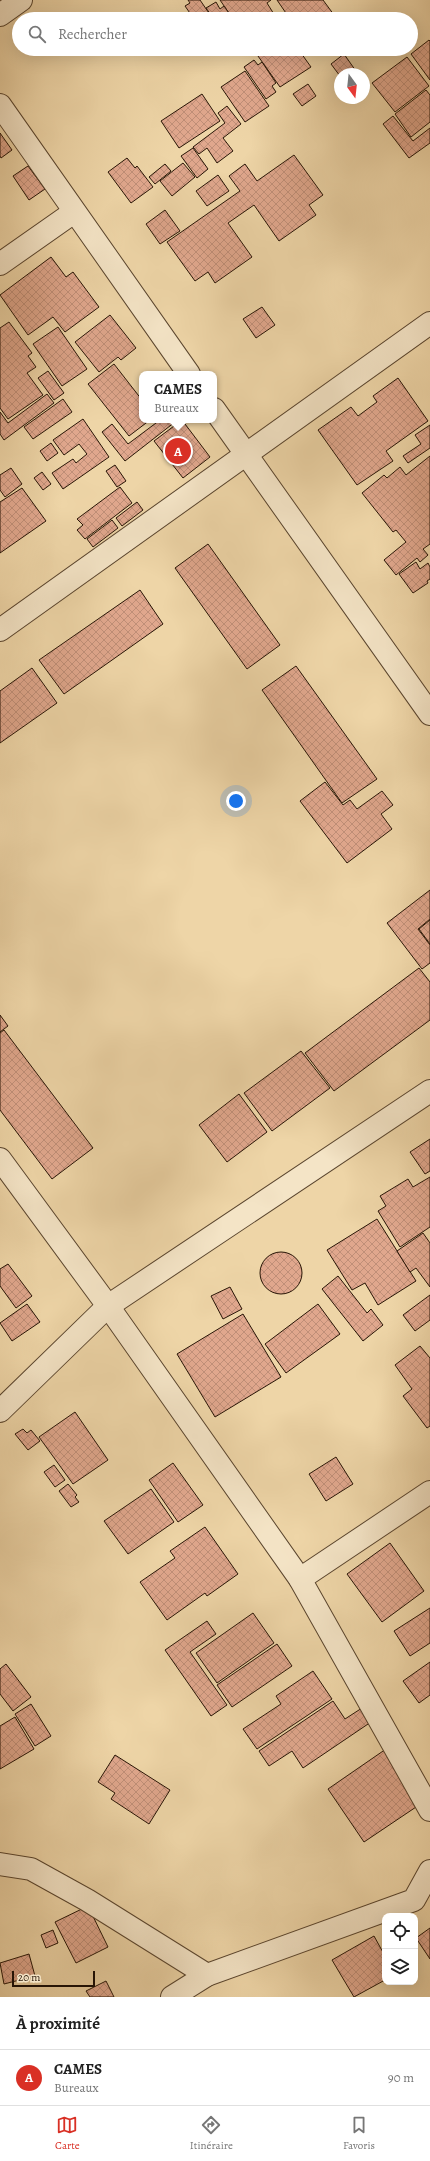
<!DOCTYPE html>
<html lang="fr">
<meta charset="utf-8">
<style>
:root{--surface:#fff;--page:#f2f2f2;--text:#222;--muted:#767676;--line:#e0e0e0;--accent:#d93025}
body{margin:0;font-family:Alegreya,serif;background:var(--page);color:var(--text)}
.controls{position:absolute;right:12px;bottom:12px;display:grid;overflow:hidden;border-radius:8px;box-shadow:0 4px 16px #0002}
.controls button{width:36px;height:36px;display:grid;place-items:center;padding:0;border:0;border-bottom:1px solid var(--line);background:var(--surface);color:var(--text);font:20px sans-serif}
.compass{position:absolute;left:334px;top:68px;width:36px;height:36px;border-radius:50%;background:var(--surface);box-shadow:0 4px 16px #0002;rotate:165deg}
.scale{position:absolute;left:12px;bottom:10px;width:83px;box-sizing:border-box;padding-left:4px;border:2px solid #281506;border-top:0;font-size:11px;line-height:14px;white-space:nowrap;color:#281506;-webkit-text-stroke:3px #f4e4c6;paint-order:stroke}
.you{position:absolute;left:236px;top:801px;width:14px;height:14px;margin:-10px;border:3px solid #fff;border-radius:50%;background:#1a73e8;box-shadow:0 0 0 6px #1a73e833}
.badge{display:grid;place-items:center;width:26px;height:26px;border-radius:50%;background:var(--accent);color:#fff;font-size:13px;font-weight:700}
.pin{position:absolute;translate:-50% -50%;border:2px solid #fff;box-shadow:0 1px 4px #0006}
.popup{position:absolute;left:139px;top:371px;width:78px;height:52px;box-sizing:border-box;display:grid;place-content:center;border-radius:8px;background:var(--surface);filter:drop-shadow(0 1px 3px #0005);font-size:13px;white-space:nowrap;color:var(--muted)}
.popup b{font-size:15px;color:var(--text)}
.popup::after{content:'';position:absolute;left:50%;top:100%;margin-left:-8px;border:8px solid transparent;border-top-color:var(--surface)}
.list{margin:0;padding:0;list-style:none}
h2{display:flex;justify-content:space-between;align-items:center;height:52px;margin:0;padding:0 16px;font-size:17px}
h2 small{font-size:13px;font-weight:400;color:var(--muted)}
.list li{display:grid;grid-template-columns:26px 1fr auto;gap:12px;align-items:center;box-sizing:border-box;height:56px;padding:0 16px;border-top:1px solid var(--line)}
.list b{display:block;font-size:15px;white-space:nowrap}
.list p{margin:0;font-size:13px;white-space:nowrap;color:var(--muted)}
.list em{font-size:13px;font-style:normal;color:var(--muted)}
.icon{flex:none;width:22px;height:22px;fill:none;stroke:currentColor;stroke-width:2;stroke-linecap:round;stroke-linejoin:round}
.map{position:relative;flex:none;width:430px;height:1997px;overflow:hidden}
.search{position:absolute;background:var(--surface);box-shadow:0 4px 16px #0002;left:12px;right:12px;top:12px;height:44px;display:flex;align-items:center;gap:10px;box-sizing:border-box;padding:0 14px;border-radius:22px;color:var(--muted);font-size:15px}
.sheet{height:108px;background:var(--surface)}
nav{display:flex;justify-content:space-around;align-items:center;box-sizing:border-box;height:56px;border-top:1px solid var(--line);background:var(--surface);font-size:11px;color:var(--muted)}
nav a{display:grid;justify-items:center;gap:2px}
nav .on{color:var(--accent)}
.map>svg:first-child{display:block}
.building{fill:url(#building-cross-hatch);stroke:#281506}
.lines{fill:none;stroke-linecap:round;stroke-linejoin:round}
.street-casing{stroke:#5a452e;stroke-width:24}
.street{stroke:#f4e4c6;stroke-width:22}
</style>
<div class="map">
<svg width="430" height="1997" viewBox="0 0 430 1997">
<defs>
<pattern id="building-cross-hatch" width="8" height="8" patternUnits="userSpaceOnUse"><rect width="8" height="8" fill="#e0a78d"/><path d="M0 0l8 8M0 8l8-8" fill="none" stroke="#c08f78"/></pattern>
</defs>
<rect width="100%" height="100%" fill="#eed5a7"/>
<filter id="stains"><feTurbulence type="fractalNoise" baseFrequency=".005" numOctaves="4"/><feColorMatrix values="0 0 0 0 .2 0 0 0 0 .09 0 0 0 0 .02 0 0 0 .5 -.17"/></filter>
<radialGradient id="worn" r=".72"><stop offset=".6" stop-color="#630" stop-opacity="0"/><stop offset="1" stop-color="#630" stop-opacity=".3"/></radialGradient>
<g class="building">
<path d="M188,0H200L213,19H194L185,6L190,3Z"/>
<path d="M220,0H271L267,3L277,19H233Z"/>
<path d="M277,0H323L337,19H290Z"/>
<path d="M216,2L220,9L224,6L233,19H214L206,8Z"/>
<path d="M429,40L430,41V80L411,54Z"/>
<path d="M253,49H305L301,53L311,67L280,87Z"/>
<path d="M344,54L358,74H340V76L331,64Z"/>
<path d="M407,57L429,86L395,112L372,83Z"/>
<path d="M254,60L258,65L262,62L276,83L272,86L276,92L266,99L244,67Z"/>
<path d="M245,71L269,106L245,122L221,87Z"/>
<path d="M308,84L316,96L302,106L293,94Z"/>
<path d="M426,90L430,95V122L411,137L395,114Z"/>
<path d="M202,94L220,121L179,148L161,121Z"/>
<path d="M227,106L241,124L223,138L233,151L217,163L207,148L199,154L193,147L225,123L218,113Z"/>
<path d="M393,116L413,141L430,128V143L409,158L383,124Z"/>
<path d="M0,133L12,150L1,158L0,156Z"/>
<path d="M193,148L208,169L197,178L181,156Z"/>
<path d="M294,155L323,195L309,205L316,215L279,241L254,205L228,223L252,257L215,283L208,272L195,281L167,242L240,191L229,176L245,164L257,181Z"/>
<path d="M127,158L135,168L137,166L153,187L131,203L108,172Z"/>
<path d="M183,163L195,177L172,196L160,181Z"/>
<path d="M165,164L171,171L155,184L149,177Z"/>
<path d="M28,166L45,189L29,200L13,176Z"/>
<path d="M218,175L229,191L207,206L196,191Z"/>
<path d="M165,210L180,231L160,244L146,224Z"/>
<path d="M51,257L66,277L73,272L99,307L65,332L53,317L28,335L0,295Z"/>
<path d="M262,307L275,325L256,338L243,319Z"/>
<path d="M110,315L136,348L121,360L118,357L99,372L75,342Z"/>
<path d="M9,322L32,353L28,356L36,367L27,373L43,395L8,419L0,408V328Z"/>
<path d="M58,327L87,369L62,386L33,344Z"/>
<path d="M114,364L142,400V420H150L129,436L88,384Z"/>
<path d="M48,371L64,393L54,400L38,378Z"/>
<path d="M398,378L428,421L386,451L393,461L357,485L318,430L351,407L358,416L377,402L373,396Z"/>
<path d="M47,394L54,403L4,440L0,434V412L8,423Z"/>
<path d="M63,399L72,412L33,439L24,427Z"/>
<path d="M83,419L109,457L63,489L52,473L73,459L76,463L87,454L79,444L64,455L53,440Z"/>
<path d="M160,420H173L175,422L125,461L102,432L112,424L128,444Z"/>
<path d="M182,420L210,457L183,478L154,441Z"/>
<path d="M430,425V448L408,463L403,456L421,444L415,435Z"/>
<path d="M51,443L58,453L47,461L40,451Z"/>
<path d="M430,456V544L423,549L428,555L420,562L417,558L396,575L384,560L406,542L396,530L393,532L362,493L384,475L387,478L400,467L406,475Z"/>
<path d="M115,465L126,481L117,487L106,471Z"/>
<path d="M11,468L22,484L5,497L0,490V475Z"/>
<path d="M42,472L51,484L43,490L34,478Z"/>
<path d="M120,487L132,503L85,539L77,530L83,525L77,519Z"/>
<path d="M22,488L46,521L0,553V502Z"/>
<path d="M137,502L143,510L122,526L116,518Z"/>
<path d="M112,520L118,528L93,547L87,539Z"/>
<path d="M208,544L280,645L247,669L175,568Z"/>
<path d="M416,562L420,569L428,563L430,567V579L427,581L428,583L413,593L399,574Z"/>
<path d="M140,590L163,624L64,694L39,660Z"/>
<path d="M296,666L377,779L342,803L262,690Z"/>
<path d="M32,668L57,703L0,743V691Z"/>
<path d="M325,782L343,805L350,800L357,809L382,791L393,805L381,814L392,829L347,863L300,801Z"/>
<path d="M430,890V919L418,929L430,945V963L422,969L387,923Z"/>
<path d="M430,920V944L419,929Z"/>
<path d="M419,968L430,982V1020L334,1091L305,1053Z"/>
<path d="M0,1015L8,1026L0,1032Z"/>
<path d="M4,1030L93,1148L52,1179L0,1110V1033Z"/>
<path d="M301,1051L330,1088L272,1131L244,1093Z"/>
<path d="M239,1094L267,1132L227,1162L199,1125Z"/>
<path d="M430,1139V1171L425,1174L410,1152Z"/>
<path d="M430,1177V1227L400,1247L378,1211L386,1206L380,1196L408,1179L413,1187Z"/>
<path d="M377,1219L416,1281L378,1305L365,1283L352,1290L327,1250Z"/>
<path d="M423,1233L430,1243V1287L416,1268L410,1272L397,1251Z"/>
<circle cx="281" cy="1273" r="21"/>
<path d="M8,1264L32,1296L16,1308L0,1286V1269Z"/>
<path d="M338,1276L367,1313L371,1309L383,1325L363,1341L322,1289Z"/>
<path d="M230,1287L242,1309L223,1319L211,1296Z"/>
<path d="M430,1295V1320L415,1331L403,1315Z"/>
<path d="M27,1304L40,1322L12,1341L0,1323Z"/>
<path d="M318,1304L340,1334L286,1373L265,1344Z"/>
<path d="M243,1314L281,1377L215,1417L177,1354Z"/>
<path d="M420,1346L430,1358V1426L427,1428L403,1396L412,1389L395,1365Z"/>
<path d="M75,1412L108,1460L73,1484L39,1437Z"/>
<path d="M23,1429L27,1433L31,1430L40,1441L28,1450L15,1434Z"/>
<path d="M336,1457L353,1484L326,1501L309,1474Z"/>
<path d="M173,1463L203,1505L178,1522L149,1480Z"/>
<path d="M54,1465L65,1480L55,1487L44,1472Z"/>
<path d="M68,1484L77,1495L75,1497L79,1502L71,1507L59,1491Z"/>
<path d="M151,1489L174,1522L128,1554L104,1521Z"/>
<path d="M205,1527L238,1574L207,1596L205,1593L167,1620L140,1582L175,1558L170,1551Z"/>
<path d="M390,1543L424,1591L382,1622L347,1574Z"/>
<path d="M430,1608V1643L410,1656L394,1631Z"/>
<path d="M253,1613L274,1643L217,1683L196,1653Z"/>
<path d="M207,1621L216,1634L190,1652L227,1705L211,1716L165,1650Z"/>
<path d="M277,1644L292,1666L232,1707L217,1685Z"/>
<path d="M430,1662V1695L419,1703L403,1681Z"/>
<path d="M6,1664L31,1697L13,1711L0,1694V1669Z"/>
<path d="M313,1671L332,1699L257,1749L243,1729L281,1704L276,1696Z"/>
<path d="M333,1701L345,1719L362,1708L371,1722L303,1768L292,1751L269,1766L259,1751Z"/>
<path d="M31,1704L51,1736L35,1746L15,1714Z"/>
<path d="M15,1717L34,1749L0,1769V1726Z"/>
<path d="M386,1749L422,1803L364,1842L328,1789Z"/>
<path d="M115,1755L170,1790L149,1824L111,1799L115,1793L98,1782Z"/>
<path d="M88,1906L108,1947L76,1963L55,1922Z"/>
<path d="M430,1928V1959L416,1938Z"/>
<path d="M53,1930L58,1943L46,1948L41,1935Z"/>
<path d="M374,1936L385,1956V1980L354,1997L332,1960Z"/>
<path d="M29,1954L35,1976L4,1984L0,1963Z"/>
<path d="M106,1981L114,1997H90L86,1991Z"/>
</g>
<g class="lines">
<defs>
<g id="street">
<path d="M0,15L21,0"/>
<path d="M0,105L189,374"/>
<path d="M0,264L74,212"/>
<path d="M214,409L430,714"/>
<path d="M0,630L430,323"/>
<path d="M0,1159L108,1306L300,1579L430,1810"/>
<path d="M0,1411L108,1306L430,1091"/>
<path d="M300,1579L430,1492"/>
<path d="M0,1864L31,1869L87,1900L207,1975"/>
<path d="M172,1997L207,1975L414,1900L430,1871"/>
</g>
</defs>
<use href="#street" class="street-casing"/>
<use href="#street" class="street"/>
</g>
<rect width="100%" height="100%" filter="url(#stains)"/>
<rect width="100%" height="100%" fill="url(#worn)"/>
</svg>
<div class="controls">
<button><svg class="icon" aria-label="locate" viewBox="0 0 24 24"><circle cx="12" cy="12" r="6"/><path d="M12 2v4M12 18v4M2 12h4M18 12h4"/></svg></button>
<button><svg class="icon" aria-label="layers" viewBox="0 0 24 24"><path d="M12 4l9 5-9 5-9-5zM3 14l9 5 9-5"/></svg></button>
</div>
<svg class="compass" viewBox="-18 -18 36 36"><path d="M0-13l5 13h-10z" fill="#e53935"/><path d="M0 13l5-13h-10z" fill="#767676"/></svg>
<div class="scale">20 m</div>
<div class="you"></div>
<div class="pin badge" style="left:178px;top:451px">A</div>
<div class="popup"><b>CAMES</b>Bureaux</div>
<div class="search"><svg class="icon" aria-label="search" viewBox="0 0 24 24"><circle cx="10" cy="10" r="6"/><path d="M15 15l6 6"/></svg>Rechercher</div>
</div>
<section class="sheet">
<h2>À proximité<small></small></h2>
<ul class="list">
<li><span class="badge">A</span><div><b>CAMES</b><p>Bureaux</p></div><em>90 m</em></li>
</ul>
</section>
<nav>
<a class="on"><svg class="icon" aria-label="map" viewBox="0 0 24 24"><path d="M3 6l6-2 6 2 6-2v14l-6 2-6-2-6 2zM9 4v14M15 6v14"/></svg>Carte</a>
<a><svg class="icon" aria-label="directions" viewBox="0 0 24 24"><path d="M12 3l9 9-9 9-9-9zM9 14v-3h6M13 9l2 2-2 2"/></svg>Itinéraire</a>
<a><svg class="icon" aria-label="saved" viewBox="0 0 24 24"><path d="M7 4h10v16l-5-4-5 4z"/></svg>Favoris</a>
</nav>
